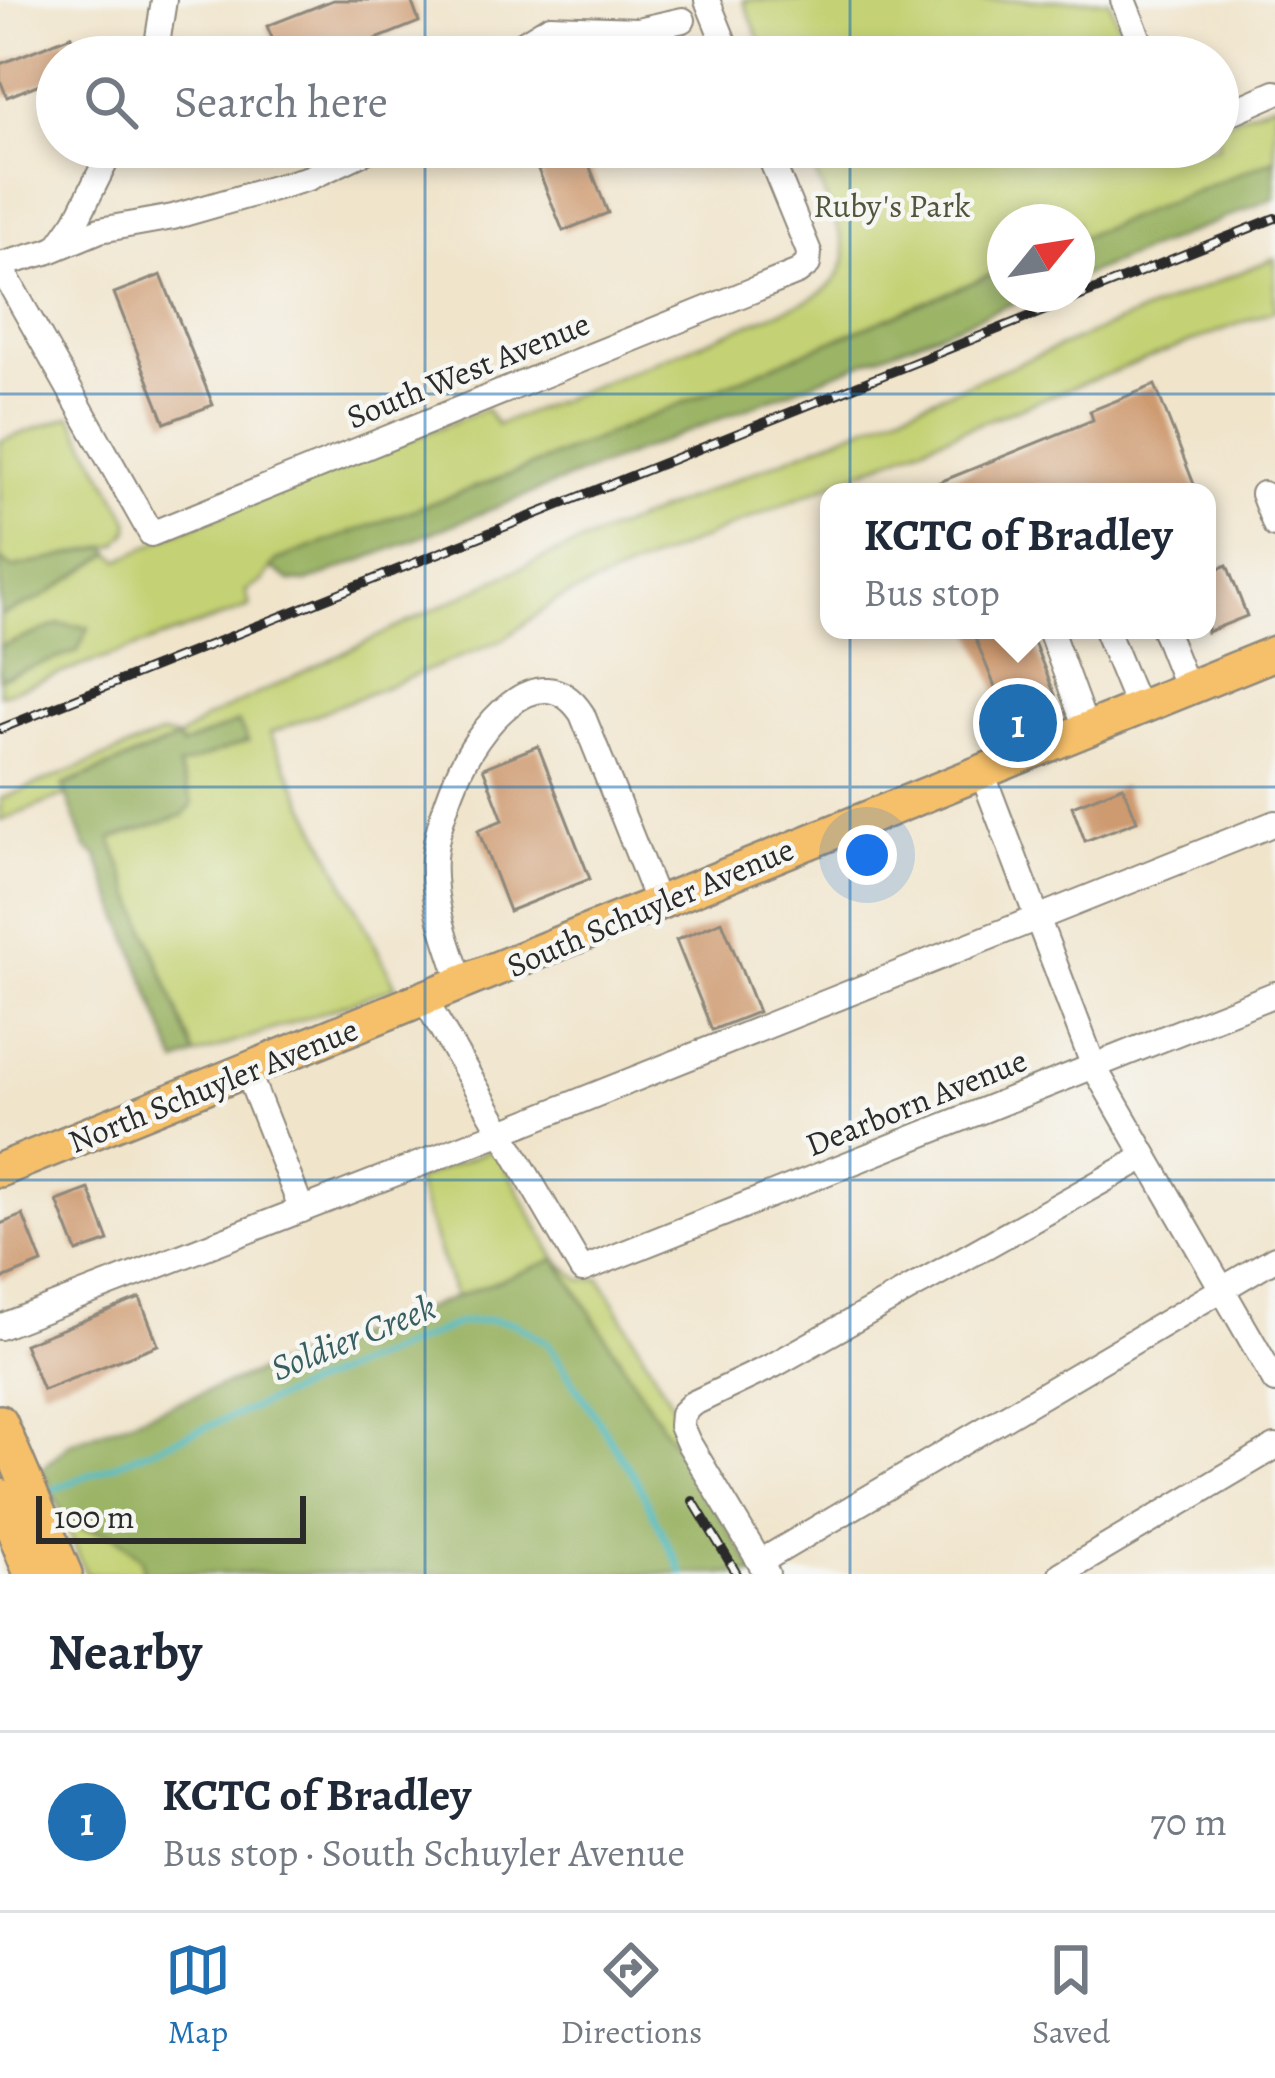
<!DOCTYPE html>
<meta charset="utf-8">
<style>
:root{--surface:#fff;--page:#f2f2f3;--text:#1f2937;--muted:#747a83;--line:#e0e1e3;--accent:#1f6fb2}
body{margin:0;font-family:Alegreya,serif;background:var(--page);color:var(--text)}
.compass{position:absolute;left:987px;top:204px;width:108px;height:108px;border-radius:50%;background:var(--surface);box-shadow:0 6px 18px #0003;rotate:60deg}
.scale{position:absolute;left:36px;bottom:30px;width:270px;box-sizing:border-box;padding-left:12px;border:6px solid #2b2b2b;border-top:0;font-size:33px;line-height:42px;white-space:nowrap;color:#2b2b2b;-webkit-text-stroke:9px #f6f6f2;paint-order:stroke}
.you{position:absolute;left:867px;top:855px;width:42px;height:42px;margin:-30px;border:9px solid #fff;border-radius:50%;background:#1a73e8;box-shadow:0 0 0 18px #1a73e833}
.badge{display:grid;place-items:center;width:78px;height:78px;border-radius:50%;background:var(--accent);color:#fff;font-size:39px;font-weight:700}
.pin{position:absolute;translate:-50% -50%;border:6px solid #fff;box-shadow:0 3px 12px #0006}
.popup{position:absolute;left:820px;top:483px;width:396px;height:156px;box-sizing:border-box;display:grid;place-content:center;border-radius:24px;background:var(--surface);filter:drop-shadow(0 3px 9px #0005);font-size:39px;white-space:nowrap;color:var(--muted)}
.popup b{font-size:45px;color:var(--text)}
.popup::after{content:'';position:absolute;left:50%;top:100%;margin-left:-24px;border:24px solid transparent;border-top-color:var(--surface)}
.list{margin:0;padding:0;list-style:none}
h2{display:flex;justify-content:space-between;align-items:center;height:156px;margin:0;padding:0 48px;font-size:51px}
h2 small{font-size:39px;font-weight:400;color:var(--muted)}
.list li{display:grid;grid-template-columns:78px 1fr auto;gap:36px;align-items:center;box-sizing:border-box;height:180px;padding:0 48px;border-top:3px solid var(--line)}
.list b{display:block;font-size:45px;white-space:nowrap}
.list p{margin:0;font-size:39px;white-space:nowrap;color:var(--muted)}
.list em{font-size:39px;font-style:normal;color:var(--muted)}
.icon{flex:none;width:66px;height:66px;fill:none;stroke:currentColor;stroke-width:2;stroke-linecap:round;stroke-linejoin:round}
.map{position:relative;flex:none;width:1275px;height:1574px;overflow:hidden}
.search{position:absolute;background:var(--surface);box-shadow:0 6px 18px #0003;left:36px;right:36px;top:36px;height:132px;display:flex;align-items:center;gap:30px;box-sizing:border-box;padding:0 42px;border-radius:66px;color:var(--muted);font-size:45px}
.sheet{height:336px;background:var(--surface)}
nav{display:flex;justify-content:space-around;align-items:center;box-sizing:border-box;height:168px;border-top:3px solid var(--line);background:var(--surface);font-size:33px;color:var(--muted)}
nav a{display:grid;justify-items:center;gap:6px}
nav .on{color:var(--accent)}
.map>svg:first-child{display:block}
.green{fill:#c4d274;stroke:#787e50;stroke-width:3}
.forest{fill:#9bb466;stroke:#637048;stroke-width:3}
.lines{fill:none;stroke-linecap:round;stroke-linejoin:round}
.stream{stroke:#4dbcc5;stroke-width:6}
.building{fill:#ce9a70}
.minor-casing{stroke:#8e887b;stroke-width:28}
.major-casing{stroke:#8e887b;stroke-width:38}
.minor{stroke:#fff;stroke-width:24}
.major{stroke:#f6c06b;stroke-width:33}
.rail-casing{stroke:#2b2b2b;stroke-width:10}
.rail{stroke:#f6f6f2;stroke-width:6;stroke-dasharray:18;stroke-linecap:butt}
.grid{fill:none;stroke:#1f6fb2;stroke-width:3;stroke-opacity:0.55}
.labels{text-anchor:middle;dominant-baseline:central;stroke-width:9;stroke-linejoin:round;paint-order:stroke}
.park-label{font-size:33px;fill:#51553d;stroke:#f6f6f2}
.street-label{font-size:33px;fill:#2b2b2b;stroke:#f6f6f2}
.water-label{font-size:36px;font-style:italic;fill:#375e61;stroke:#f6f6f2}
</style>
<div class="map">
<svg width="1275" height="1574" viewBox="0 0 1275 1574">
<rect width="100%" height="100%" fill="#f6f6f2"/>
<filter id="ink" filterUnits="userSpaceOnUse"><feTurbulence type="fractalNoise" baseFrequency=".00833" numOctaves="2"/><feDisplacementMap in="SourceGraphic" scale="24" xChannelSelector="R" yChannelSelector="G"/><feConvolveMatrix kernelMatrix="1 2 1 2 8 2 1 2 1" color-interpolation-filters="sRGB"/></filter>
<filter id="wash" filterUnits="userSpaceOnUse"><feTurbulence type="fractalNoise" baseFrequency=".004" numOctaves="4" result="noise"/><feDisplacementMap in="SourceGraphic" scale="48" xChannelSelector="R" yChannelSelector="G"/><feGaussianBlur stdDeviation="2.7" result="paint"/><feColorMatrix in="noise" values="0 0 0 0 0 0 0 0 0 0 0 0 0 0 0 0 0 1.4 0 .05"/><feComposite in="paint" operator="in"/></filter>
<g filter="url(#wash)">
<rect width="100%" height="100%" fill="#f0e4cb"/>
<g class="green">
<path d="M743,0H1109L1132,57H767Z"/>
<path d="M1275,102V159L1077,239V222H1005V269L519,471L277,560L263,581L246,591L250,607L0,695V678L77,652L60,624L0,647V616L38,600L111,553L120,560L182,530L486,409L497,425L809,300C826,290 842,279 845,257C847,240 812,168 804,147H1218V124Z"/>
<path d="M1275,258V310L936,440L557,600L503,640L270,733L396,987L195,1056L111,839L184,815L178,767L248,741L238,723L180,746L177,739L63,785L67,795L0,821V799L163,734L179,738L205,719L527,565Z"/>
<path d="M71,416L129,520V530L117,545L12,568L0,559V441Z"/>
<path d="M495,1148L556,1259L581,1280L600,1278L674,1407L675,1446L557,1259L455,1297L415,1180Z"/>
<path d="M66,1524L114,1534L142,1559L143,1574H86Z"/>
</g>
<g class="forest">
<path d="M1275,159V198L1077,278V239Z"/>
<path d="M1005,269V294H1036L307,582L290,581L271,568L277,560L519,471Z"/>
<path d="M107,547L111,553L38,600L0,616V559L12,568Z"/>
<path d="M60,624L89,627L77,652L0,678V647Z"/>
<path d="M238,722L248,741L178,767L193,803L184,815L111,839L195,1056L177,1063L97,856L86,848L63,786L178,739L181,746Z"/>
<path d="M556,1259L757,1574H143L142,1559L114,1535L66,1524L42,1469L70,1443Z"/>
</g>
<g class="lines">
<path class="stream" d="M43,1494L460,1323L491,1320L514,1323L548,1343L636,1479L683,1574"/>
</g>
<g id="blocks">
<g class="building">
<path d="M333,0H411L419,22L332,57H280L267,26Z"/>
<path d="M71,36L80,57H57V77L7,97L0,80V64Z"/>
<path d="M529,147H582L608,213L563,231Z"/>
<path d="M161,275L213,405L165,423L114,293Z"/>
<path d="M1155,385L1197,492H915L1093,420L1090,411Z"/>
<path d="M1227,565L1247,616L1207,632V573Z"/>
<path d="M972,630H1029L1055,695L1006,714Z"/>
<path d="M538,746L590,879L509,911L478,830L503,820L483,768Z"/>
<path d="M1123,786L1137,821L1085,841L1072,806Z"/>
<path d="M722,921L758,1012L712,1030L676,940Z"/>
<path d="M89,1189L109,1241L77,1252L57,1201Z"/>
<path d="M23,1215L42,1263L0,1280V1224Z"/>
<path d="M140,1298L158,1345L43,1390L24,1344Z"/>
</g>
</g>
</g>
<g filter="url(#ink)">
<use href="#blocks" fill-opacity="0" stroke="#8e887b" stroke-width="3"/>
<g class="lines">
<defs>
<g id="minor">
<path d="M707,0L730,57"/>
<path d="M1123,0L1146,57"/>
<path d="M155,57L164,0"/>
<path d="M501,57L550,27L638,30L683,20"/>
<path d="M1218,118L1275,93"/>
<path d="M59,245L76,221L113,147"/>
<path d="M0,265L47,252L100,230L173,217L309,178L375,147"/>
<path d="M0,266L151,534L798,272L808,264L809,252L766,147"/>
<path d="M1263,494L1275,525"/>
<path d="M1050,630L1086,728"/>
<path d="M1106,630L1138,708"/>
<path d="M1164,630L1187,688"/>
<path d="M981,770L1094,1067L1275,1381"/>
<path d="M462,985C448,944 431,902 434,858C436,832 447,801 457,777C475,732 539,649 582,714L658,903"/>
<path d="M425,1000L582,1270L1275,994"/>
<path d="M247,1071L302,1210"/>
<path d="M0,1327L502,1132L1275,823"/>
<path d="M760,1562L1275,1258"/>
<path d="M767,1574L688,1442L681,1426L682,1414L692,1404L774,1365L1145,1157"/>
<path d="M1061,1574L1275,1447"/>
</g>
<g id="major">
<path d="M0,1170L1275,653"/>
<path d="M0,1422L65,1574"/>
<path d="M0,1496L31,1574"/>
</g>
</defs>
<use href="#minor" class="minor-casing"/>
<use href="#major" class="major-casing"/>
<use href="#minor" class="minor"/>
<use href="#major" class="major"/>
<defs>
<g id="rail">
<path d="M0,729L1275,218"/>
<path d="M693,1501L737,1574"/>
</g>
</defs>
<use href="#rail" class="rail-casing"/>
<use href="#rail" class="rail"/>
</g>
</g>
<path class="grid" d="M425,0V57M850,0V57M425,147V1574M850,147V1574M0,394H1275M0,787H1275M0,1180H1275"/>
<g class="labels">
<g class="park-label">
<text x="892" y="205">Ruby's Park</text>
</g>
<g class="street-label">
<text transform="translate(468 370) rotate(-22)">South West Avenue</text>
<text transform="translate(650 907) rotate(-23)">South Schuyler Avenue</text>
<text transform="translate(213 1085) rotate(-22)">North Schuyler Avenue</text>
<text transform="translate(916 1102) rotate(-22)">Dearborn Avenue</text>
</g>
<g class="water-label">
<text transform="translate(353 1337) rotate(-22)">Soldier Creek</text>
</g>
</g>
</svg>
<svg class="compass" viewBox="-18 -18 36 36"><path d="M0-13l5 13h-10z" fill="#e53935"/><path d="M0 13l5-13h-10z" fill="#747a83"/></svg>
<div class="scale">100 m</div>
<div class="you"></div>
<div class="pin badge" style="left:1018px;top:723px">1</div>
<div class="popup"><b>KCTC of Bradley</b>Bus stop</div>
<div class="search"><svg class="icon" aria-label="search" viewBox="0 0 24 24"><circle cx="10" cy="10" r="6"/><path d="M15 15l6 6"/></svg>Search here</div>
</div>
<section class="sheet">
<h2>Nearby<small></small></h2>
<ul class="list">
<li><span class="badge">1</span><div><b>KCTC of Bradley</b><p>Bus stop · South Schuyler Avenue</p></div><em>70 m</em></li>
</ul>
</section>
<nav>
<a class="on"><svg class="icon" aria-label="map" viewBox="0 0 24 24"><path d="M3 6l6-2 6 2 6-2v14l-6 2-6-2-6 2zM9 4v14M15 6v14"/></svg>Map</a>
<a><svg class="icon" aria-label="directions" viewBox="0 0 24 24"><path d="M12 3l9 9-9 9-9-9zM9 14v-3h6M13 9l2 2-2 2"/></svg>Directions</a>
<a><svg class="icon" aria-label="saved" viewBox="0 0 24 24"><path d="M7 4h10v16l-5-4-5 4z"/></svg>Saved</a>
</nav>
